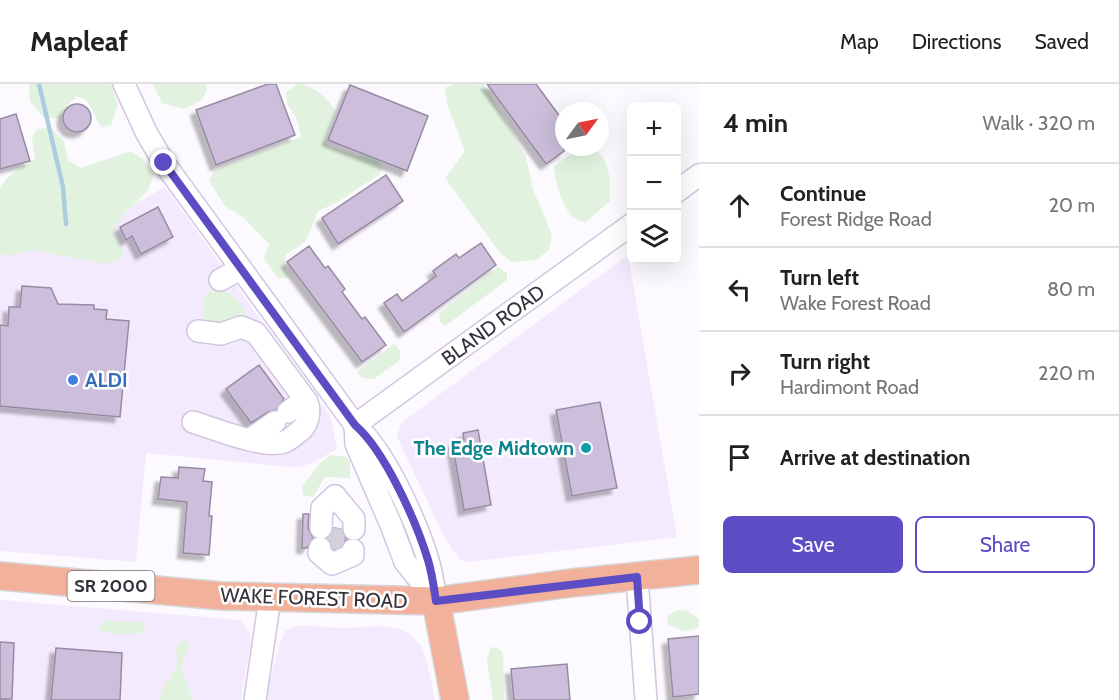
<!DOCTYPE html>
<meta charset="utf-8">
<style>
:root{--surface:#fff;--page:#f6f6f6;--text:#202124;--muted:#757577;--line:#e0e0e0;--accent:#5c4dc5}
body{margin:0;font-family:Cabin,sans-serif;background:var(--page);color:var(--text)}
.controls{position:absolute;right:18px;top:18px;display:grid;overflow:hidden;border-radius:9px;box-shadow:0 6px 24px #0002}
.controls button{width:54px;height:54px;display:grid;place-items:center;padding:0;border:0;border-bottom:2px solid var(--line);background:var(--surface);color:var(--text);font:30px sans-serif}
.compass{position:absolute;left:555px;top:18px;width:54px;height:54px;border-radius:50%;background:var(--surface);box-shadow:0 6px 24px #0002;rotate:57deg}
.stop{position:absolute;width:18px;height:18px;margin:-14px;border:4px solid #5c4dc5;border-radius:50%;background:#fff}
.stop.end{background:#5c4dc5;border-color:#fff;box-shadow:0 2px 6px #0008}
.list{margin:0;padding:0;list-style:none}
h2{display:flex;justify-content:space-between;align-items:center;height:78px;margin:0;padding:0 24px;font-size:26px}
h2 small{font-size:20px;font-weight:400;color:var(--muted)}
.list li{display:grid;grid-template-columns:39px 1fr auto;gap:18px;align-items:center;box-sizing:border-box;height:84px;padding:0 24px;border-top:2px solid var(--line)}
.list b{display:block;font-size:22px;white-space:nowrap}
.list p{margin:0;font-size:20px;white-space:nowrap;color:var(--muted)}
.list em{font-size:20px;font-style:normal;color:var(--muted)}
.actions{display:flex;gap:12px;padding:18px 24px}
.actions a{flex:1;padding:14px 0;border:2px solid var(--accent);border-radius:9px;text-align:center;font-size:21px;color:var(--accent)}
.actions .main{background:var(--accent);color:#fff}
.icon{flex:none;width:33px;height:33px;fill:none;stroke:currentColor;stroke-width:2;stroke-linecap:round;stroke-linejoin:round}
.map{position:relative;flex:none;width:699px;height:616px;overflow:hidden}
header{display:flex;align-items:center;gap:36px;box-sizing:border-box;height:84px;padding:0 30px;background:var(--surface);border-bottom:2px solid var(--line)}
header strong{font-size:28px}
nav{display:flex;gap:33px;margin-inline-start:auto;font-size:21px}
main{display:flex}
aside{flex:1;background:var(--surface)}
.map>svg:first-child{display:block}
.built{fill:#f4eafe}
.green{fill:#e1f3de}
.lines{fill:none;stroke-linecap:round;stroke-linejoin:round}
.stream{stroke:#accde0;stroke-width:4.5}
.building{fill:#cdbfdc;stroke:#968ba3;stroke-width:1.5;filter:url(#shadow)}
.minor-tunnel{stroke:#d4d1d8;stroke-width:21;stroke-dasharray:21 10;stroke-linecap:butt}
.minor-casing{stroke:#d2c6e0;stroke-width:24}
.major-casing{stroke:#d7d6d8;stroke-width:30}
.minor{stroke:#fff;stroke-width:21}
.major{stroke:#f2b19b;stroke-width:27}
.route{stroke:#5c4dc5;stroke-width:8}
.shop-dot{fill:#3f7fe0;stroke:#fff;stroke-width:2}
.culture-dot{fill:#0f9aa8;stroke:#fff;stroke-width:2}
.labels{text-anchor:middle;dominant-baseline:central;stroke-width:5;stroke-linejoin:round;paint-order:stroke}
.shield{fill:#fff;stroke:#726e75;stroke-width:1.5}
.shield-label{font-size:18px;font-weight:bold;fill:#35303a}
.street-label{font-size:20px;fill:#35303a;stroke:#fff}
.shop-label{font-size:20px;font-weight:bold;fill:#366cbe;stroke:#fff;text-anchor:start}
.culture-label{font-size:20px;font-weight:bold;fill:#0d838f;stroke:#fff;text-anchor:end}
</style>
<header>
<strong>Mapleaf</strong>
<nav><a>Map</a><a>Directions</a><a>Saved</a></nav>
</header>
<main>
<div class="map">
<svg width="699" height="616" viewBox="0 0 699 616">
<defs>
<filter id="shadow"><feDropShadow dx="-5.5" dy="5.5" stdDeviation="1.5" flood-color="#0004"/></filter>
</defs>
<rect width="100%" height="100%" fill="#fcf9ff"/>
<g class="built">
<path d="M165,103L330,332L337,365L314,378L303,382L290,383L146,369L136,478L0,467V163H57Z"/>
<path d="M628,171L677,453L469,478L461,476L453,467L444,452L397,353L401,339Z"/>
<path d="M0,516L241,536L249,548L251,556L241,616H0Z"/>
<path d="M299,541L341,544L381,542L399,545L411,551L421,562L428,582L435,616H264L281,557L286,546Z"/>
</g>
<g class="green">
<path d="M29,0H111L118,21L111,41L101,43L87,16L77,12L68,21L60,35L43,33L30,17Z"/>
<path d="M153,0H207C208,14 196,20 184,25L162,19Z"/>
<path d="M298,0C314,1 327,14 336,27L324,56L328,62L356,72L375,71L382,83L380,90L336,119L318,127L306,157L286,171L284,181L289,193L278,195L264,174L269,160L243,133L225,122L209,97L215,86L301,53L297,35L287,20L286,8Z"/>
<path d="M454,0H484L526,73L533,105L552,151L549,166L536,176L512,178L500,169L445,94L465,67L447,20L445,4Z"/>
<path d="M51,44L64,57L68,76L81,84L131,67L144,76L153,90L149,105L120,135L113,148L124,169L118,177L104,180L34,166L7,172L0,169C0,154 0,119 0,106C3,93 24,82 35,75L32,55L37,45Z"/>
<path d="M581,63C610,63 611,95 610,117L585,139C581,137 576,135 572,132C563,123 553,93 554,82Z"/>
<path d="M498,183L507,189V196L445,242L440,237L439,229Z"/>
<path d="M214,204C229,205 239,218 247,230L236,248L207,242L204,232V213Z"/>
<path d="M394,260L400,267V276L374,295L362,294L357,288Z"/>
<path d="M331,371L346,373L350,378V394L325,393L313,413L303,411L302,403L320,379Z"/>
<path d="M677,526L688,527L699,535V544L684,547L667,540L668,531Z"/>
<path d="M103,537L141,538L144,539L146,543L142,549L121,551L99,546L97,544Z"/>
<path d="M185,556L190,560C189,567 184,571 183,578C179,590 191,605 193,616H159C162,597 184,585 175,564Z"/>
<path d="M491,563L497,564L503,569L504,616H493L487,576Z"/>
</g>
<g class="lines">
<path class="stream" d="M39,0L63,103L66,140"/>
</g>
<g class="building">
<path d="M268,0H276L295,51L216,81L196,26Z"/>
<path d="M487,0H536L564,38V67L546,80Z"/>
<path d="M350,1L428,32L407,87L328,56Z"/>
<circle cx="77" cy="34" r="14"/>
<path d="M16,30L30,77L0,85V35Z"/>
<path d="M386,91L403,117L338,160L322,134Z"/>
<path d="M158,123L173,153L141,170L132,152L126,156L120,143Z"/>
<path d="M481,159L496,181L404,248L384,219L397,210L402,217L436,192L433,187L456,170L459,174Z"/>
<path d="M309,162L325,184L328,182L345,205L342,208L362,235L365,233L386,261L362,278L287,178Z"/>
<path d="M22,202L51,204L58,220L94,221V225L107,226L106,235L129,237L120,333L0,322V241L8,242L9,223H20Z"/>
<path d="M259,281L284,315L276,326L268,328L251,339L226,305Z"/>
<path d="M600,318L617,404L572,412L556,326Z"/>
<path d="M478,346L491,421L464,426L452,358L464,356L463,349Z"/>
<path d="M179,383L205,385L203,397L212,398L209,432H212L209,471L183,469L187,418L158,415L161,393L178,394Z"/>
<path d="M303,430H309L308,444L313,454L307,464H302Z"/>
<path d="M334,444L341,445L347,455L341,462L335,465L332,464L328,454Z"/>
<path d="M699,552V610L673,613L668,555Z"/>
<path d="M0,558L14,559L12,615H0Z"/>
<path d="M56,564L122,569L120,616H51Z"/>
<path d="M567,580L570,616H514L511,585Z"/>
</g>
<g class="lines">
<path class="minor-tunnel" d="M333,465L334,444"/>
<defs>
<g id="minor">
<path d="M124,0L146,48L164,79L355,341C385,367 416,437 428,476C432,489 434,504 436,517"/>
<path d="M676,108L699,91"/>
<path d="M220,196L240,185"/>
<path d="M288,328L305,315"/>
<path d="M193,338C215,345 264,365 284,358C290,356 295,351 300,347C308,341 311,328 307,318L256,249L241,243L221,250L198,247"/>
<path d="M355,341L632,140"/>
<path d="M355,341L356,360L391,441L405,478L435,515"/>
<path d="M251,355L275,338"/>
<path d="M335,412L354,435V445"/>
<path d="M321,444L322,424L335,412"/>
<path d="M320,464L319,469L332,480L353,471V466"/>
<path d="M637,493L646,616"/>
<path d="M255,616L270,514"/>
</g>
<g id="major">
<path d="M0,492L222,512L436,517L571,499L699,486"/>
<path d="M436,517L455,616"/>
</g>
</defs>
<use href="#minor" class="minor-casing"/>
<use href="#major" class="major-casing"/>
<use href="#minor" class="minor"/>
<use href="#major" class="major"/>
</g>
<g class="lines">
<path class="route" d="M164,79L355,341C385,367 416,437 428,476C432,489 434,504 436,517L637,493L640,538"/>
</g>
<circle class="shop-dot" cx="73" cy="296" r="6"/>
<circle class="culture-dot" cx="586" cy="364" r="6"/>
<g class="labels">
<rect class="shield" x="67.5" y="487" width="87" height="30" rx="4.5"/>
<g class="shield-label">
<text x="111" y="502">SR 2000</text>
</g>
<g class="street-label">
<text transform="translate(493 241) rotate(-36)">BLAND ROAD</text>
<text transform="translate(314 514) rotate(2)">WAKE FOREST ROAD</text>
</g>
<g class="shop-label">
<text x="85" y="296">ALDI</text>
</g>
<g class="culture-label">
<text x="574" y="364">The Edge Midtown</text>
</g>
</g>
</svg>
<div class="controls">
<button>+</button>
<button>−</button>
<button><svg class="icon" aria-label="layers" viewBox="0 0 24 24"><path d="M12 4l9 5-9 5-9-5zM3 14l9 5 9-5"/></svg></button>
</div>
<svg class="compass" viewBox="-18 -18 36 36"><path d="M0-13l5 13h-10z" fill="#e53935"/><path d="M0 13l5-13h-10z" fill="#757577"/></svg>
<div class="stop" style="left:640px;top:538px"></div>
<div class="stop end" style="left:164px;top:79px"></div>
</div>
<aside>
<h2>4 min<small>Walk · 320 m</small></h2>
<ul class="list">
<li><svg class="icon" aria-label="ahead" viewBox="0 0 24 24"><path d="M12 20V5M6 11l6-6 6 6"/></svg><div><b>Continue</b><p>Forest Ridge Road</p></div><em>20 m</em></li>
<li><svg class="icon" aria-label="left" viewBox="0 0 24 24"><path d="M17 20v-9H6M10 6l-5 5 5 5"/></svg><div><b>Turn left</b><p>Wake Forest Road</p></div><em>80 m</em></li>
<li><svg class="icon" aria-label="right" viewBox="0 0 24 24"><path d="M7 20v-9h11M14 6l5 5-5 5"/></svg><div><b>Turn right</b><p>Hardimont Road</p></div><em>220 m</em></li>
<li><svg class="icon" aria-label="arrive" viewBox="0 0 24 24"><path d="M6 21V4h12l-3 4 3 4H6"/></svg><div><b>Arrive at destination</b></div></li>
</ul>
<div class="actions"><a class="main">Save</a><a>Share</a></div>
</aside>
</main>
